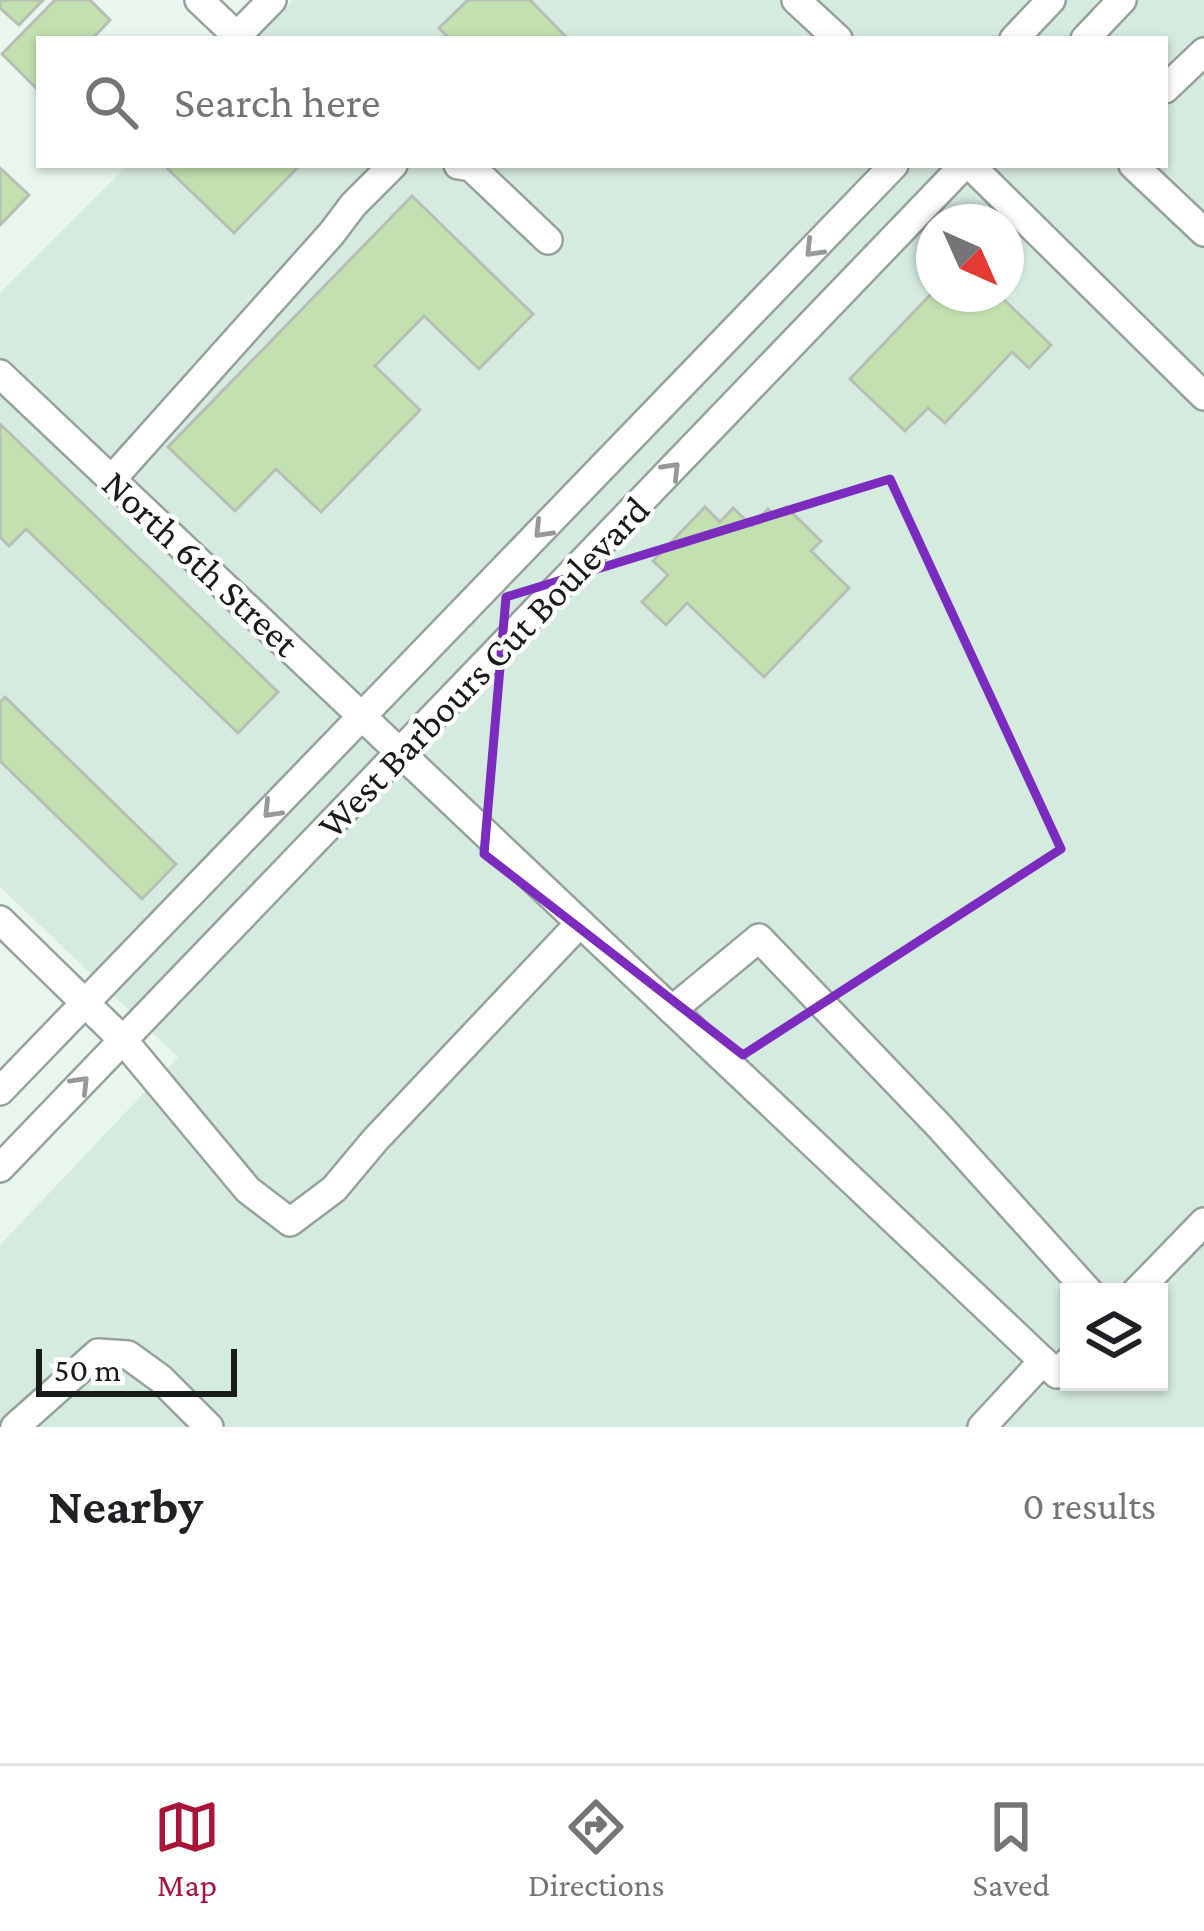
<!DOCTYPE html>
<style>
:root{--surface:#fff;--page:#f6f6f6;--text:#202124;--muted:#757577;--line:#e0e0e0;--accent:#aa143a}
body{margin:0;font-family:"Crimson Pro",serif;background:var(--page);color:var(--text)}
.controls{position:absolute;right:36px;bottom:36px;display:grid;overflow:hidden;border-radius:0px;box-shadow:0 3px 9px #0004}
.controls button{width:108px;height:108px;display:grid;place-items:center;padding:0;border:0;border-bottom:3px solid var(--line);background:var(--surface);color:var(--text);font:60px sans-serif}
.compass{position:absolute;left:916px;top:204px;width:108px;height:108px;border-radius:50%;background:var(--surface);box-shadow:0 3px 9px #0004;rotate:135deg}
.scale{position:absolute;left:36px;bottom:30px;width:201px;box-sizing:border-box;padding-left:12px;border:6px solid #171c19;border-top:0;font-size:33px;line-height:42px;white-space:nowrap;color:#171c19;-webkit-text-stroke:9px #fff;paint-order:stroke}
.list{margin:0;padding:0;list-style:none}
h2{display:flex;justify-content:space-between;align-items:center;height:156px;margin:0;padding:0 48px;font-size:51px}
h2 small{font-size:39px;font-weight:400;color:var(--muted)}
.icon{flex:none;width:66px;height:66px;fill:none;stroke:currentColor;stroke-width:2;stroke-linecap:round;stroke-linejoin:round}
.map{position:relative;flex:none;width:1204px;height:1427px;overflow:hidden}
.search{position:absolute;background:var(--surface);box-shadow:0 3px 9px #0004;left:36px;right:36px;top:36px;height:132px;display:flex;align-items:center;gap:30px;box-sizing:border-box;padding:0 42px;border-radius:0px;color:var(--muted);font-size:45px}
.sheet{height:336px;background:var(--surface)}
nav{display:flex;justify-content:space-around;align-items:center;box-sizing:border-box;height:168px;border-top:3px solid var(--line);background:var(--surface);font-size:33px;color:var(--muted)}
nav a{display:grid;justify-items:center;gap:6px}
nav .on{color:var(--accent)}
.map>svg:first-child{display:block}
.built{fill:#d6ebe0;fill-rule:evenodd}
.building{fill:#c3e0b0;stroke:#b7beb3;stroke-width:3}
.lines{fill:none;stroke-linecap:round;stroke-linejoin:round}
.minor-casing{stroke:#96a29b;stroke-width:32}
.minor{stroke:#fff;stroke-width:27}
.oneway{stroke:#979998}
.marked{fill:none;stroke:#7b2cbf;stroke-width:9;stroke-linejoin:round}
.labels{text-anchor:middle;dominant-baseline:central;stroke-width:9;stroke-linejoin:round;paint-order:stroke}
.street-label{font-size:39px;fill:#171c19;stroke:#fff}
</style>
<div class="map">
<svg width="1204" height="1427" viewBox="0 0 1204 1427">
<rect width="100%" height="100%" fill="#e8f6ee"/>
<path class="built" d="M293,0H1204V1427H0V1245L178,1057L0,887V293L128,165H1165V39H254ZM934,222H1006V294H934ZM1069,1292H1159V1382H1069Z"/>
<g class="building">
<path d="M0,0H43L19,25L0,8Z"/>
<path d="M55,0H90L110,20L92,39H39V91L2,54Z"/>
<path d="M468,0H530L567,38L450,39L439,28Z"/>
<path d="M171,165H300L234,233L168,169Z"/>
<path d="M0,168L29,195L0,225Z"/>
<path d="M412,196L533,314L479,369L424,316L375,366L420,410L321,512L276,469L235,511L168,447Z"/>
<path d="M934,291V294H998L1051,345L1029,368L1012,352L945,423L928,408L905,431L850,379Z"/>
<path d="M0,424L278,692L238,733L26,529L9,546L0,537Z"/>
<path d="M705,507L720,522L733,508L752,526L768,509L776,517L786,507L821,541L811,551L849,588L764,677L687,603L666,625L642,602L668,575L653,561Z"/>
<path d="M5,697L176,864L142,899L0,761V702Z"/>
</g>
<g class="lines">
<defs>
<g id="minor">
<path d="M199,0L237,36"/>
<path d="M796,0L838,39"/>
<path d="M234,39L272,0"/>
<path d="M1014,39L1051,0"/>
<path d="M1085,39L1122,0"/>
<path d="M1165,89L1204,52"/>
<path d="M458,165L471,167L548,240"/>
<path d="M970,165L1204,396"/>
<path d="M1133,165L1204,232"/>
<path d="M0,374L1043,1361L1057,1374L1069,1361"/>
<path d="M112,479L332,233L353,205L393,165"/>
<path d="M0,920L123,1040L248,1190L290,1222L334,1189L375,1140L580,923"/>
<path d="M672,1010L759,938L940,1127L1089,1292"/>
<path d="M0,1091L894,165"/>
<path d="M0,1168L964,165"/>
<path d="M1136,1292L1204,1222"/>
<path d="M15,1427L98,1353L128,1355L161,1379L209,1427"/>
<path d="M982,1427L1043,1361"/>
</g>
</defs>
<use href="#minor" class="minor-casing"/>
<use href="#minor" class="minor"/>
</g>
<defs><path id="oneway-chevron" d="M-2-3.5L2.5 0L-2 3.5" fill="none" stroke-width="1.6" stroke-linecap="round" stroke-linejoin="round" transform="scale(3)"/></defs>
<g class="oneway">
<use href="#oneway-chevron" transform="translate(813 249) rotate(134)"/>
<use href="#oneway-chevron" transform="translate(672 470) rotate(-46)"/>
<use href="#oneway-chevron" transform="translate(542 530) rotate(134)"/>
<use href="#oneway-chevron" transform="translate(271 810) rotate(134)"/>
<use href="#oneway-chevron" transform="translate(81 1084) rotate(-46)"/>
</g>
<path class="marked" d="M890,479L1061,849L743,1055L484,854L506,597Z"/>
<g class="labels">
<g class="street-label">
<text transform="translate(201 563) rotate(43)">North 6th Street</text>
<text transform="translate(483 667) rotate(-46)">West Barbours Cut Boulevard</text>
</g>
</g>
</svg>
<div class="controls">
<button><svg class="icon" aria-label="layers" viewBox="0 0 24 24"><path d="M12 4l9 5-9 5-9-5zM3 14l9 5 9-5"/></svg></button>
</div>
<svg class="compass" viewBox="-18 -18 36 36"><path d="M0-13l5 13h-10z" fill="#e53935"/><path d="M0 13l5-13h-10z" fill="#757577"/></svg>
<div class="scale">50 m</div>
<div class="search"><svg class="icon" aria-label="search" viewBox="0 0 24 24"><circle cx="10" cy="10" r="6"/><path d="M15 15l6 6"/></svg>Search here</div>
</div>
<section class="sheet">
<h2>Nearby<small>0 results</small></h2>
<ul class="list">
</ul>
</section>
<nav>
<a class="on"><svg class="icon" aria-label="map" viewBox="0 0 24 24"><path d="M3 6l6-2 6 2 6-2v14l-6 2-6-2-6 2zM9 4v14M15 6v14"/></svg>Map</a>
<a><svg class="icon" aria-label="directions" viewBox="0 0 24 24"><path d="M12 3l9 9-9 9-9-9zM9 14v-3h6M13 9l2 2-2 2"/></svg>Directions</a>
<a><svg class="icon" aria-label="saved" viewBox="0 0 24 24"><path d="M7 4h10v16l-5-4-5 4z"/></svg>Saved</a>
</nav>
